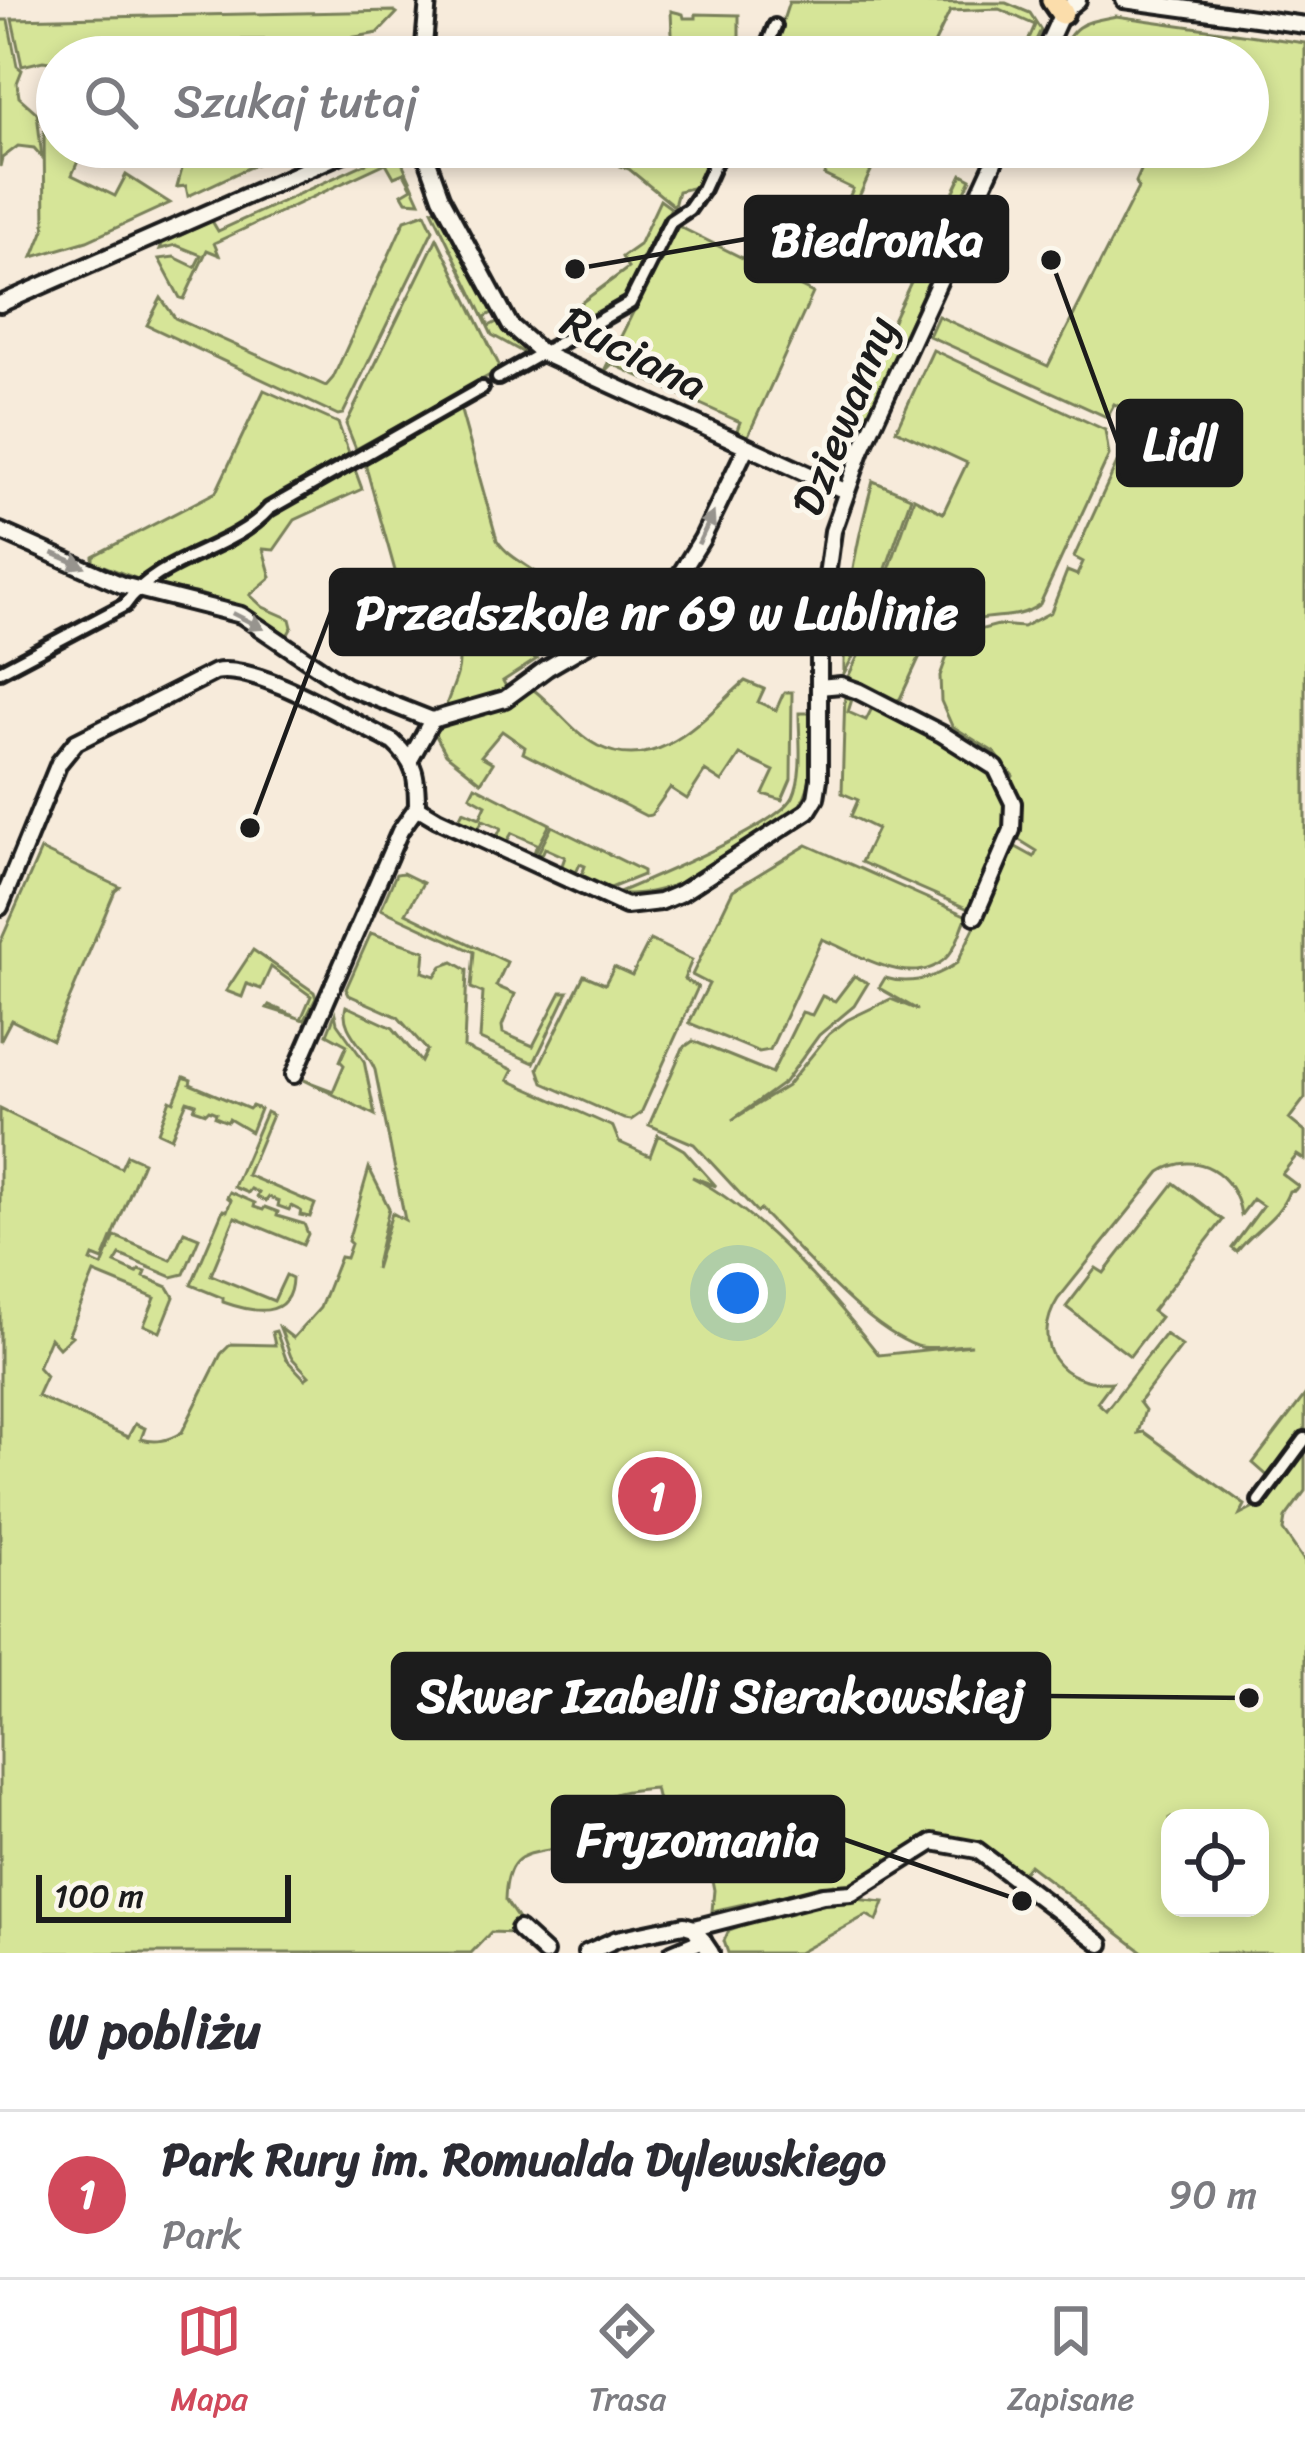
<!DOCTYPE html>
<html lang="pl">
<meta charset="utf-8">
<style>
:root{--surface:#fff;--page:#f2f2f3;--text:#2b2b33;--muted:#7c7c81;--line:#e1e1e2;--accent:#d1495b}
body{margin:0;font-family:Sriracha,sans-serif;background:var(--page);color:var(--text)}
.controls{position:absolute;right:36px;bottom:36px;display:grid;overflow:hidden;border-radius:24px;box-shadow:0 6px 18px #0003}
.controls button{width:108px;height:108px;display:grid;place-items:center;padding:0;border:0;border-bottom:3px solid var(--line);background:var(--surface);color:var(--text);font:60px sans-serif}
.scale{position:absolute;left:36px;bottom:30px;width:255px;box-sizing:border-box;padding-left:12px;border:6px solid #1c1c1c;border-top:0;font-size:33px;line-height:42px;white-space:nowrap;color:#1c1c1c;-webkit-text-stroke:9px #fbf7ec;paint-order:stroke}
.you{position:absolute;left:738px;top:1293px;width:42px;height:42px;margin:-30px;border:9px solid #fff;border-radius:50%;background:#1a73e8;box-shadow:0 0 0 18px #1a73e833}
.badge{display:grid;place-items:center;width:78px;height:78px;border-radius:50%;background:var(--accent);color:#fff;font-size:39px;font-weight:700}
.pin{position:absolute;translate:-50% -50%;border:6px solid #fff;box-shadow:0 3px 12px #0006}
.list{margin:0;padding:0;list-style:none}
h2{display:flex;justify-content:space-between;align-items:center;height:156px;margin:0;padding:0 48px;font-size:51px}
h2 small{font-size:39px;font-weight:400;color:var(--muted)}
.list li{display:grid;grid-template-columns:78px 1fr auto;gap:36px;align-items:center;box-sizing:border-box;height:168px;padding:0 48px;border-top:3px solid var(--line)}
.list b{display:block;font-size:45px;white-space:nowrap}
.list p{margin:0;font-size:39px;white-space:nowrap;color:var(--muted)}
.list em{font-size:39px;font-style:normal;color:var(--muted)}
.icon{flex:none;width:66px;height:66px;fill:none;stroke:currentColor;stroke-width:2;stroke-linecap:round;stroke-linejoin:round}
.map{position:relative;flex:none;width:1305px;height:1953px;overflow:hidden}
.search{position:absolute;background:var(--surface);box-shadow:0 6px 18px #0003;left:36px;right:36px;top:36px;height:132px;display:flex;align-items:center;gap:30px;box-sizing:border-box;padding:0 42px;border-radius:66px;color:var(--muted);font-size:45px}
.sheet{height:324px;background:var(--surface)}
nav{display:flex;justify-content:space-around;align-items:center;box-sizing:border-box;height:168px;border-top:3px solid var(--line);background:var(--surface);font-size:33px;color:var(--muted)}
nav a{display:grid;justify-items:center;gap:6px}
nav .on{color:var(--accent)}
.map>svg:first-child{display:block}
.green{fill:#d6e598;stroke:#79805a;stroke-width:3;fill-rule:evenodd}
.lines{fill:none;stroke-linecap:round;stroke-linejoin:round}
.pedestrian-casing{stroke:#1c1c1c;stroke-width:20}
.minor-casing{stroke:#1c1c1c;stroke-width:22}
.primary-casing{stroke:#1c1c1c;stroke-width:30}
.pedestrian{stroke:#fbf7ec;stroke-width:10}
.minor{stroke:#fbf7ec;stroke-width:14}
.primary{stroke:#fbddab;stroke-width:21}
.oneway{fill:#97948e}
.labels{text-anchor:middle;dominant-baseline:central;stroke-width:10;stroke-linejoin:round;paint-order:stroke}
.street-label{font-size:45px;fill:#1c1c1c;stroke:#fbf7ec}
.leader{fill:none;stroke:#1c1c1c;stroke-width:4.5}
.callout-dot{fill:#1c1c1c;stroke:#fbf7ec;stroke-width:4.5}
.callout{fill:#1c1c1c;stroke:#1c1c1c;stroke-width:4.5}
.callout-label{font-size:48px;text-anchor:middle;font-weight:bold;fill:#fff}
</style>
<div class="map">
<svg width="1305" height="1953" viewBox="0 0 1305 1953">
<rect width="100%" height="100%" fill="#f7ebdb"/>
<filter id="ink" filterUnits="userSpaceOnUse"><feTurbulence type="fractalNoise" baseFrequency=".00833" numOctaves="2"/><feDisplacementMap in="SourceGraphic" scale="24" xChannelSelector="R" yChannelSelector="G"/><feConvolveMatrix kernelMatrix="1 2 1 2 8 2 1 2 1" color-interpolation-filters="sRGB"/></filter>
<g filter="url(#ink)">
<g class="green">
<path d="M789,2L1006,3L1030,13L1041,30L1028,57H1021L1035,25L999,9L950,11L928,57H818L799,48L794,57H771Z"/>
<path d="M394,11L397,13L378,33L344,39L231,40L207,44L175,57H57V63L43,61L22,66L12,19Z"/>
<path d="M671,11L683,14L684,18H696V14L739,15V42H725V57H673Z"/>
<path d="M1116,16L1305,43V1098L1289,1119L1305,1132V1160L1297,1155L1282,1174L1298,1186L1295,1190L1289,1191C1280,1218 1254,1229 1237,1252L1232,1248L1263,1206L1253,1199L1241,1215C1235,1173 1197,1149 1160,1172L1058,1299C1029,1345 1060,1386 1112,1382L1097,1402L1106,1410L1165,1334L1182,1346L1139,1402L1145,1410L1138,1433L1144,1432L1245,1505L1240,1515L1265,1502L1305,1449V1491L1285,1518L1283,1530L1305,1562V1953H1144L1029,1865L1022,1873L990,1851L939,1835L844,1888L834,1884L712,1911L714,1890L706,1850L655,1857L666,1835L655,1788C626,1791 603,1790 586,1818C581,1827 578,1835 571,1843C535,1859 507,1842 505,1900L522,1925L515,1933L491,1932L471,1953H0V1109L121,1168L127,1155L143,1162L103,1260L93,1256L91,1261L102,1266L115,1236L171,1260L184,1232L199,1238L184,1274L172,1277L120,1255L115,1263L137,1273L139,1270L146,1272L144,1277L168,1287L174,1297L160,1332L144,1325L155,1298L94,1273L69,1334L72,1336L59,1348L50,1338L38,1367L46,1376L37,1396L128,1437L135,1424L145,1428L141,1439C156,1443 168,1441 182,1432L221,1354L231,1344L275,1345L272,1332L276,1331L286,1359L305,1379L309,1376L291,1357L280,1328L293,1338L320,1308L340,1257L346,1258L351,1244L348,1241L369,1168L389,1208L375,1269L392,1213L405,1220L375,1070C367,1048 339,1030 346,1006L393,1028L421,1062L427,1050L398,1017L349,995L346,989L371,933L425,951L423,972L435,976L442,966L453,962L467,970L464,1047L513,1070L508,1080L613,1127L619,1142L650,1156L658,1135L684,1150L716,1186L692,1177C763,1213 829,1292 879,1355L972,1345C957,1344 932,1351 917,1346C863,1326 802,1251 760,1210L757,1212L694,1144L649,1125L683,1048L693,1041L772,1073L802,1012L812,1015L822,996L835,1001L854,976L868,983L854,1006L819,1035L785,1082L732,1120L787,1086L829,1034L847,1020L891,999L918,1010L879,988L885,978C911,986 935,978 957,963L1014,846L1034,857L1037,851L1016,838L1020,808L1010,780L1013,776L995,753L952,726L941,701L940,676L949,651L971,632L998,625L1023,627L1051,612L1067,571L1077,575L1083,562L1074,557L1139,415L1114,404L1107,417L929,336L938,316L1048,366L1138,188L1136,182L1151,147H1248V57H1128L1086,45L1081,57L1065,53L1058,57C1074,22 1082,23 1116,16ZM1170,1818H1260V1908H1170Z"/>
<path d="M0,20H8L17,66L22,70L17,83L19,97L37,113L42,157L34,148L18,146L2,158L0,167Z"/>
<path d="M57,123V147H74L73,151L81,154L72,175L115,196L126,175L170,203L87,241L33,257L45,227L44,131Z"/>
<path d="M188,147H293L188,196L186,186L177,187Z"/>
<path d="M387,147H395L420,202L406,201L402,194L412,188L404,173L394,177L386,163L214,243L219,255L207,250L184,299L180,298L159,259L174,257L195,267L201,255L176,245L160,249L162,244L212,221L218,231L388,153Z"/>
<path d="M629,147H716L697,187L678,191L674,206L629,169L620,166Z"/>
<path d="M837,147H882L821,279L814,273L853,189L824,175Z"/>
<path d="M962,174L971,179L963,196L957,194L941,229L950,234L845,465L832,474V449Z"/>
<path d="M660,200L671,208L623,300L565,333L558,320L628,268L622,257L639,245Z"/>
<path d="M436,209L494,312L485,317L489,326L499,321L529,352L526,354L492,335L432,210Z"/>
<path d="M425,213L433,230L343,414L338,415L147,325L161,298L175,318L326,386L333,378L405,220Z"/>
<path d="M676,225L813,293L747,438L736,433L740,422L612,364L603,373Z"/>
<path d="M437,238L501,369L356,449L346,424Z"/>
<path d="M933,350L1105,430L1109,455L1040,604C1010,626 985,607 952,632L934,626L900,699L890,703L847,679L861,650L914,498L943,513L967,463L896,430Z"/>
<path d="M264,390L338,423L362,489L295,520L274,550L263,549L271,577L250,595L263,607L290,619L292,627L287,636L242,608L200,594L153,585L93,562V556L216,492Z"/>
<path d="M455,409L461,411L497,540C513,565 547,570 559,597L540,649L446,609L433,623L407,600L399,585L364,460Z"/>
<path d="M873,481L911,497L859,646L844,673C843,608 856,544 873,481Z"/>
<path d="M449,616L537,659L503,681L508,690L445,708C458,671 471,657 439,627Z"/>
<path d="M745,681L764,689L758,702L776,710L784,692H792L791,779L782,800L763,794L774,771L740,755L722,782L705,771L687,799L670,788L651,815L646,816L523,753L525,747L502,731L481,756L493,763L481,782L446,754L434,732L447,723L498,709L534,690C556,707 573,733 598,746C659,776 705,716 745,681Z"/>
<path d="M845,693L853,696L848,712L866,720L873,706C917,729 1015,761 1007,822C1004,852 983,883 971,910L861,862L877,829L851,816L858,800L842,793Z"/>
<path d="M799,713H812C811,748 818,786 794,813C746,846 676,902 617,893C648,880 779,825 793,797C804,773 799,739 799,713Z"/>
<path d="M475,786L550,824L533,856L537,844L512,833L506,843L496,839L501,828L483,820L477,830L458,821L463,811L480,818L486,805L470,796Z"/>
<path d="M552,826L643,871V875L608,889L581,877L585,866L580,864L575,875L561,868L565,857L545,848L540,859L536,857Z"/>
<path d="M807,845L967,916C961,929 956,949 946,958C911,991 857,953 822,939L770,1050L759,1052L689,1023L709,984L692,975L733,890Z"/>
<path d="M41,850L120,887L115,891L52,1040L11,1020L0,1041V943Z"/>
<path d="M403,873L423,883L406,913L507,962L496,986L515,994L502,1026L503,1033L533,1046L561,992H568L534,1063L480,1039L483,993L471,988L474,952L381,909L396,874Z"/>
<path d="M650,940L692,960L684,979L698,987L641,1113L631,1120L624,1119L543,1083L538,1068L584,975L605,984L614,967L632,975Z"/>
<path d="M253,950L314,992L316,998L305,1020L267,1008L269,1005L301,1019L311,996L271,967L261,989L247,984L242,997L226,991Z"/>
<path d="M335,1014L337,1023L364,1061L375,1115L304,1080L333,1091L344,1065L340,1061L347,1045L327,1034Z"/>
<path d="M184,1077L191,1080L190,1084L249,1109L252,1106L260,1109L251,1132L229,1119L227,1122L215,1117L216,1113L209,1110L206,1113L194,1109L196,1104L187,1101L171,1138L158,1132L170,1100L174,1102Z"/>
<path d="M266,1112L272,1115L247,1175L315,1204L310,1217L300,1215L301,1211L291,1206L289,1210L278,1206L279,1201L269,1197L266,1201L257,1197L259,1193L251,1189L248,1193L234,1187Z"/>
<path d="M1174,1183L1223,1220L1152,1311L1160,1317L1130,1356L1066,1307L1096,1268L1104,1273Z"/>
<path d="M230,1192L255,1203L254,1207L263,1210L265,1207L278,1212L277,1216L304,1224L308,1234L303,1245L235,1217L211,1275L274,1301L286,1275L292,1278C291,1321 251,1312 223,1302V1298L191,1285L223,1210L227,1211L231,1200L227,1197Z"/>
<path d="M1305,1395V1434L1270,1478L1253,1463Z"/>
<path d="M846,1898L884,1902L877,1921L867,1915L798,1953H728L724,1941L729,1930L789,1908Z"/>
</g>
<g class="lines">
<defs>
<g id="pedestrian">
<path d="M763,57L775,26"/>
<path d="M498,378L630,303L671,221L689,209L703,189L722,147"/>
<path d="M0,671L125,605C157,557 231,552 269,509L482,388"/>
<path d="M1259,1501L1305,1439"/>
</g>
<g id="minor">
<path d="M1124,0L1305,25"/>
<path d="M423,57L428,0"/>
<path d="M1042,57L1062,13L1078,0"/>
<path d="M423,147L441,197L510,325L542,353L845,491"/>
<path d="M0,304L358,147"/>
<path d="M0,531L122,585L241,615L346,686L432,720L505,699L547,668L664,600L702,539L746,448"/>
<path d="M819,687L841,685L858,691L942,734L996,768L1013,803L1012,830L975,916"/>
<path d="M411,758L432,720"/>
<path d="M417,807L437,819L626,906L660,902L681,893L808,811L816,798L819,779V635L833,531L862,449L1001,147"/>
<path d="M0,907L59,763L76,742L215,672C258,663 351,722 393,742C416,763 417,777 417,807"/>
<path d="M294,1075L400,831L417,807"/>
<path d="M694,1928L823,1895L852,1893L933,1842L977,1850L1101,1944"/>
<path d="M519,1929L545,1953"/>
<path d="M586,1953L617,1939L684,1925L694,1928L711,1953"/>
<path d="M672,1953L703,1940"/>
</g>
<path id="primary" d="M1053,0L1062,13"/>
</defs>
<use href="#pedestrian" class="pedestrian-casing"/>
<use href="#minor" class="minor-casing"/>
<use href="#primary" class="primary-casing"/>
<use href="#pedestrian" class="pedestrian"/>
<use href="#minor" class="minor"/>
<use href="#primary" class="primary"/>
</g>
<defs><path id="oneway-solid" d="M-6-.8H1V-3.2L6.5 0L1 3.2V.8H-6Z" transform="scale(3)"/></defs>
<g class="oneway">
<use href="#oneway-solid" transform="translate(706 528) rotate(-64)"/>
<use href="#oneway-solid" transform="translate(69 560) rotate(23)"/>
<use href="#oneway-solid" transform="translate(248 621) rotate(27)"/>
</g>
</g>
<g class="labels">
<g class="street-label">
<text transform="translate(634 353) rotate(27)">Ruciana</text>
<text transform="translate(844 416) rotate(-68)">Dziewanny</text>
</g>
</g>
<path class="leader" d="M575 269L746 239M1051 260L1118 443M250 828L331 612M1249 1698L1049 1696M1022 1901L843 1839"/>
<g class="callout-dot">
<circle cx="575" cy="269" r="12"/>
<circle cx="1051" cy="260" r="12"/>
<circle cx="250" cy="828" r="12"/>
<circle cx="1249" cy="1698" r="12"/>
<circle cx="1022" cy="1901" r="12"/>
</g>
<g class="callout">
<rect x="746" y="197" width="261" height="84" rx="12"/>
<rect x="1118" y="401" width="123" height="84" rx="12"/>
<rect x="331" y="570" width="652" height="84" rx="12"/>
<rect x="393" y="1654" width="656" height="84" rx="12"/>
<rect x="553" y="1797" width="290" height="84" rx="12"/>
</g>
<g class="callout-label">
<text x="877" y="256">Biedronka</text>
<text x="1180" y="460">Lidl</text>
<text x="657" y="629">Przedszkole nr 69 w Lublinie</text>
<text x="721" y="1712">Skwer Izabelli Sierakowskiej</text>
<text x="698" y="1856">Fryzomania</text>
</g>
</svg>
<div class="controls">
<button><svg class="icon" aria-label="locate" viewBox="0 0 24 24"><circle cx="12" cy="12" r="6"/><path d="M12 2v4M12 18v4M2 12h4M18 12h4"/></svg></button>
</div>
<div class="scale">100 m</div>
<div class="you"></div>
<div class="pin badge" style="left:657px;top:1496px">1</div>
<div class="search"><svg class="icon" aria-label="search" viewBox="0 0 24 24"><circle cx="10" cy="10" r="6"/><path d="M15 15l6 6"/></svg>Szukaj tutaj</div>
</div>
<section class="sheet">
<h2>W pobliżu<small></small></h2>
<ul class="list">
<li><span class="badge">1</span><div><b>Park Rury im. Romualda Dylewskiego</b><p>Park</p></div><em>90 m</em></li>
</ul>
</section>
<nav>
<a class="on"><svg class="icon" aria-label="map" viewBox="0 0 24 24"><path d="M3 6l6-2 6 2 6-2v14l-6 2-6-2-6 2zM9 4v14M15 6v14"/></svg>Mapa</a>
<a><svg class="icon" aria-label="directions" viewBox="0 0 24 24"><path d="M12 3l9 9-9 9-9-9zM9 14v-3h6M13 9l2 2-2 2"/></svg>Trasa</a>
<a><svg class="icon" aria-label="saved" viewBox="0 0 24 24"><path d="M7 4h10v16l-5-4-5 4z"/></svg>Zapisane</a>
</nav>
